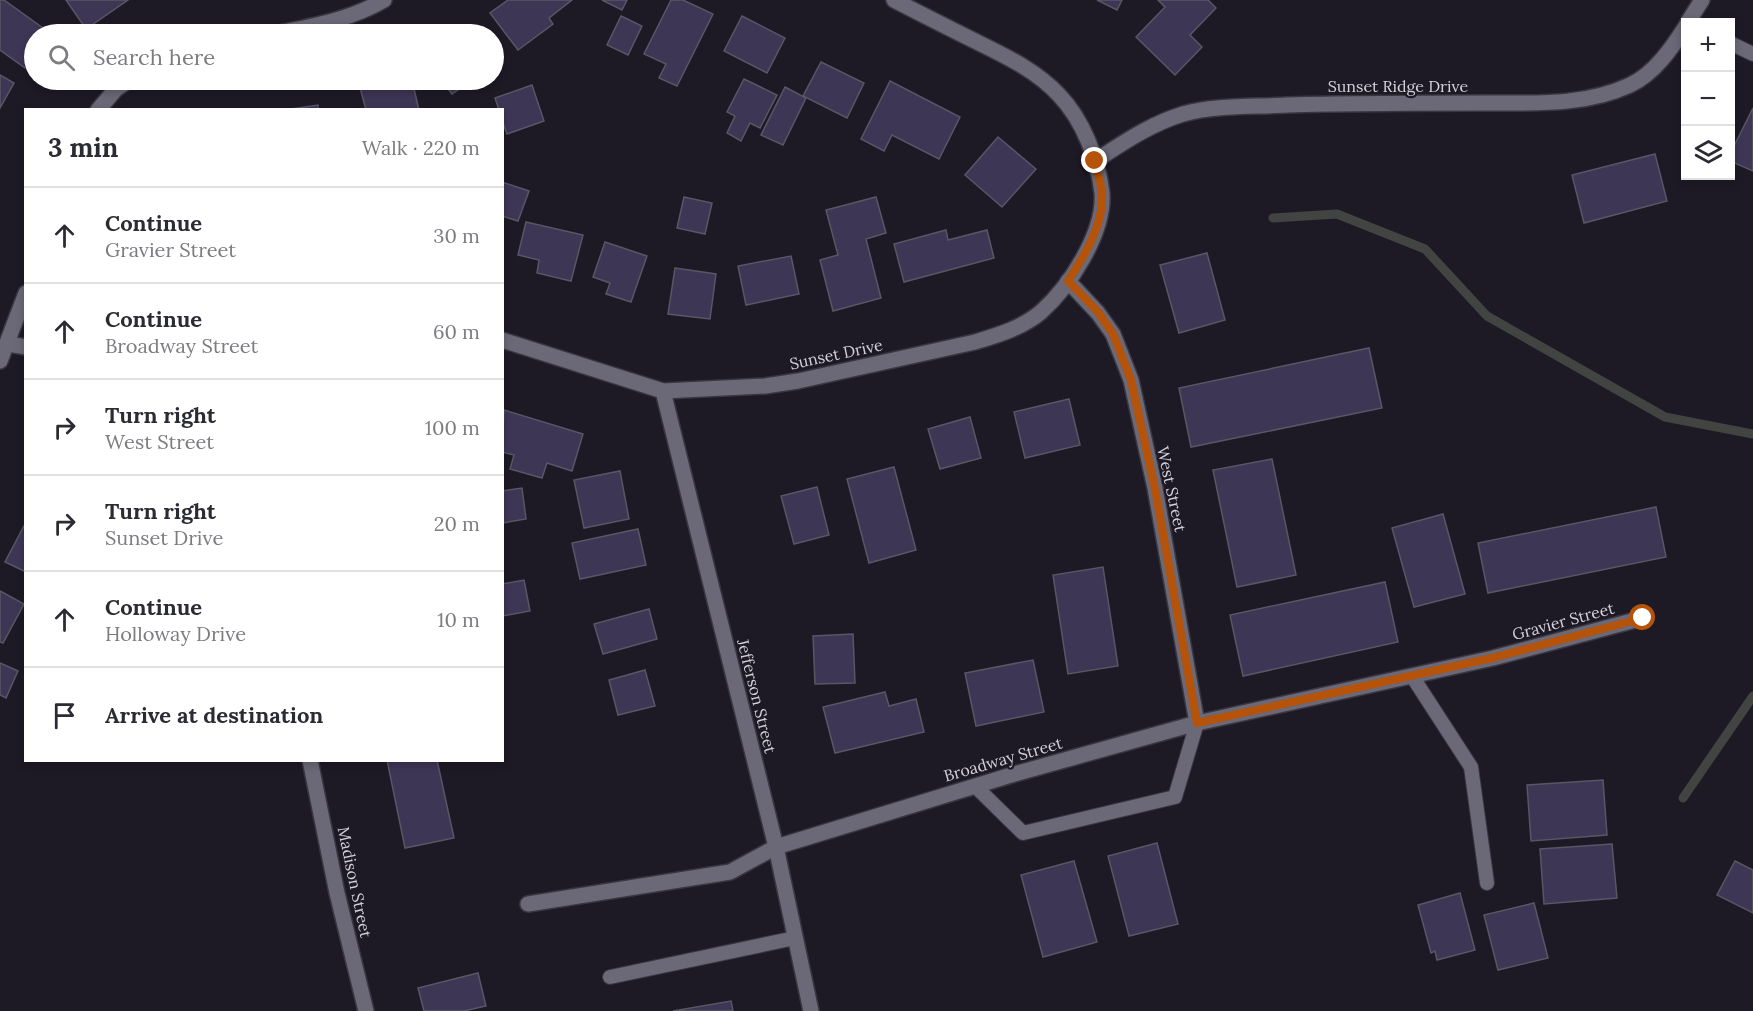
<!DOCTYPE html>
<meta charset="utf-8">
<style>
:root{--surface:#fff;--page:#f2f2f3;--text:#2b2b33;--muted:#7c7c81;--line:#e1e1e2}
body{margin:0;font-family:Lora,serif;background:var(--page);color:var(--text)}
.controls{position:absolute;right:18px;top:18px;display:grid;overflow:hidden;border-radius:0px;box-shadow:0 3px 9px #0003}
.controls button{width:54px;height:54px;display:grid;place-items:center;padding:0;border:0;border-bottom:2px solid var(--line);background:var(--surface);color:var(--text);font:30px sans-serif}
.stop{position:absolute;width:18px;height:18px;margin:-14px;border:4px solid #b45309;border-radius:50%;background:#fff}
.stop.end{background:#b45309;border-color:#fff;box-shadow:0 2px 6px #0008}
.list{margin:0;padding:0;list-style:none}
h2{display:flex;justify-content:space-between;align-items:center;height:78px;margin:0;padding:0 24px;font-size:26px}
h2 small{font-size:20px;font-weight:400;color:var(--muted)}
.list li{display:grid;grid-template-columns:39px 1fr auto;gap:18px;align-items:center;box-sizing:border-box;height:96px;padding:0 24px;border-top:2px solid var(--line)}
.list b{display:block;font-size:22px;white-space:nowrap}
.list p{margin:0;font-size:20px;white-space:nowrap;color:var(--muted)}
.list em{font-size:20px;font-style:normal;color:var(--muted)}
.icon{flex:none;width:33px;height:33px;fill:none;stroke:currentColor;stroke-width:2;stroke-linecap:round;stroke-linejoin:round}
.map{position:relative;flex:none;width:1753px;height:1011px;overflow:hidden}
.search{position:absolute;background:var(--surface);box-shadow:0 3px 9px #0003;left:24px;top:24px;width:480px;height:66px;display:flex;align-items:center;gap:15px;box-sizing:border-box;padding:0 21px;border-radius:33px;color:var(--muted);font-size:22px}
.panel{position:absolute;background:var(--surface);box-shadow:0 3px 9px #0003;left:24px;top:108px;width:480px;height:654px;border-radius:0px}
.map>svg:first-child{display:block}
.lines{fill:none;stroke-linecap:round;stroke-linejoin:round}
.stream{stroke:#424441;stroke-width:9}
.building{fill:#3d3655;stroke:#595665;stroke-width:1.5}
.lane-casing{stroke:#38363f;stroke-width:16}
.street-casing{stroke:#38363f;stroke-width:18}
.lane{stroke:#6b6877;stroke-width:14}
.street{stroke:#6b6877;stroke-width:15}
.route{stroke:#b45309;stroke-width:8}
.labels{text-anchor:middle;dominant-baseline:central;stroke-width:4.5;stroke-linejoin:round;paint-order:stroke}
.street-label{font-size:16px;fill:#d2d0d9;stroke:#1d1a26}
</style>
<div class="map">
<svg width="1753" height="1011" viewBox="0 0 1753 1011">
<rect width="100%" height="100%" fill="#1d1a26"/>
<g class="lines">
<g class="stream">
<path d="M1273,218L1337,214L1425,249L1487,316L1665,417L1753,434"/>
<path d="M1683,798L1753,696"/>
</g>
</g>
<g class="building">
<path d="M0,0H4L50,33L49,34H34V55L25,68L0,50Z"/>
<path d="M66,0H128L86,29Z"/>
<path d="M508,0H572L549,18L553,24L518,50L490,13Z"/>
<path d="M602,0H627L622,10Z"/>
<path d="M671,0H683L713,14L677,86L659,78L666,64L644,54Z"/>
<path d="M1097,0H1122L1117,10Z"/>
<path d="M1158,0H1208L1216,8L1190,35L1202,47L1175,75L1136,37L1165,7Z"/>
<path d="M621,16L642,26L628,55L607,45Z"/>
<path d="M742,16L785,38L767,73L724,51Z"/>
<path d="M821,62L864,83L847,118L803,96Z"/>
<path d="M0,75L14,83L0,108Z"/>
<path d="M744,79L777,95L760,128L750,123L741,141L727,133L735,116L727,112Z"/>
<path d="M376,80H412L419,110H366L359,84Z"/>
<path d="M441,80H472L452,94Z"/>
<path d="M890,81L960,117L939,159L892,135L884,151L861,139Z"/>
<path d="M532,85L544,121L507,134L502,120V110H499L495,98Z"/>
<path d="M785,87L806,98L783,145L761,135Z"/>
<path d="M318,105V110H284Z"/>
<path d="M1753,108V171L1730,161V154Z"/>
<path d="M998,137L1036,169L1002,207L965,175Z"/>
<path d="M1655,154L1667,201L1584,223L1572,175Z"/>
<path d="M502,182L529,191L518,221L502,216Z"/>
<path d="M684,197L712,203L705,234L677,228Z"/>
<path d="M876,197L886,233L866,239L881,298L833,311L820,260L838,255L826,210Z"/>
<path d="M526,222L583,235L571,281L537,273L539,260L518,255Z"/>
<path d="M946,230L948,240L987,230L994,258L904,282L894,244Z"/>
<path d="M605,242L647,256L631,302L606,294L610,283L593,277Z"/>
<path d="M1207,253L1225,320L1179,333L1160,265Z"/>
<path d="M791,256L799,294L746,305L738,266Z"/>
<path d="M675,268L716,274L710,319L668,314Z"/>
<path d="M1369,348L1382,408L1191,447L1179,388Z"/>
<path d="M1069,399L1080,445L1025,458L1014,412Z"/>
<path d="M504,410L583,434L572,471L547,463L542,478L510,469L514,455L502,452Z"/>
<path d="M970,417L981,458L940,469L928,429Z"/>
<path d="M1272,459L1296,575L1237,587L1213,470Z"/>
<path d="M894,467L916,550L869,563L847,479Z"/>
<path d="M620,471L629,519L584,528L574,480Z"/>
<path d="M817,487L829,535L794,544L781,496Z"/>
<path d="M522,488L526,519L502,523V491Z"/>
<path d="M1656,507L1666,557L1488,593L1478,543Z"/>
<path d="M1443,514L1465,594L1414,607L1392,528Z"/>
<path d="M26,522V572L5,562Z"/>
<path d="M638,529L646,565L580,579L572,543Z"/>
<path d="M1103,567L1118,666L1068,674L1053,575Z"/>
<path d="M524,580L530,611L502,616V584Z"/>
<path d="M1385,582L1398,642L1243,676L1230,615Z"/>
<path d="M0,591L24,604L3,643L0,642Z"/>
<path d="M649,609L657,639L603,654L594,624Z"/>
<path d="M853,634L855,683L815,684L813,636Z"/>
<path d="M1033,660L1044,712L976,726L965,673Z"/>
<path d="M0,663L18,671L6,698L0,695Z"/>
<path d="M645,670L655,706L618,715L609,680Z"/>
<path d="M885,692L889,706L916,699L924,732L835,753L823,707Z"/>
<path d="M387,760H437L454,838L405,848Z"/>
<path d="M1603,780L1607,835L1531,841L1527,785Z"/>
<path d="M1157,843L1178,924L1129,936L1108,856Z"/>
<path d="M1612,844L1617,898L1544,904L1540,849Z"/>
<path d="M1074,861L1097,942L1043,957L1021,875Z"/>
<path d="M1735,861L1753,870V913L1717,895Z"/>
<path d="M1460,893L1475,950L1437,960L1435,951L1431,953L1418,905Z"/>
<path d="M1534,903L1548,958L1498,970L1484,915Z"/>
<path d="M478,973L486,1006L464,1011H424L418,988Z"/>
<path d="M731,1001L733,1011H673Z"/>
</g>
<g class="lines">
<defs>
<g id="lane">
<path d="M1730,43L1753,54"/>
<path d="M1412,676L1471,767L1487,883"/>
<path d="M975,786L1023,833L1175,797L1197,723"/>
<path d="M610,977L795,938"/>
</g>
<g id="street">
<path d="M1688,22L1702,0"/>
<path d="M274,34C312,26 350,20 384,0"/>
<path d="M98,110L116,89L129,80"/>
<path d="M1095,161C1123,143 1150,124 1183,114C1216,105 1252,107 1287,105C1353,103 1420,103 1487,103C1535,103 1585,106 1630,85C1654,74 1672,48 1686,26"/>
<path d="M1068,281L1098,313L1113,334L1131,380L1155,488L1197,723"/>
<path d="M502,340L663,391L765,386L798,381L975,342C998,335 1022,328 1041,312C1069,287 1105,233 1102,193C1098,159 1083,120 1059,95C1035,69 1001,54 971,39C945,26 919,13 894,0"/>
<path d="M8,344L26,347"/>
<path d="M0,361L26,293"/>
<path d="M663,391L776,847L811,1011"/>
<path d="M310,760L337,893L366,1011"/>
<path d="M528,904L730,872L776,847L1018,773L1197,723L1493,658L1643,618"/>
</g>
</defs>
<use href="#lane" class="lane-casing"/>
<use href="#street" class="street-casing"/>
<use href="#lane" class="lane"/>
<use href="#street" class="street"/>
</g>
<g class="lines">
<path class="route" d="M1095,161C1097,172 1101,183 1102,194C1104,225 1084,256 1068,281L1098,312L1113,334L1131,380L1155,489L1197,723L1492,658L1643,618"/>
</g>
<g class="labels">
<g class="street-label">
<text x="1398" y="86">Sunset Ridge Drive</text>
<text transform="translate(836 354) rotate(-12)">Sunset Drive</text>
<text transform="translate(1172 489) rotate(78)">West Street</text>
<text transform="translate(1563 621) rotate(-15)">Gravier Street</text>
<text transform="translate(757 696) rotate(76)">Jefferson Street</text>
<text transform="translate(1003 759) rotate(-16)">Broadway Street</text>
<text transform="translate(355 882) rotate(78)">Madison Street</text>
</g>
</g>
</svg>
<div class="controls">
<button>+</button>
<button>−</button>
<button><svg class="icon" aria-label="layers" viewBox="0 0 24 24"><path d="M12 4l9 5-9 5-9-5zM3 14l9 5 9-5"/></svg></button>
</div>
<div class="stop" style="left:1643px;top:618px"></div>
<div class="stop end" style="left:1095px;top:161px"></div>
<div class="search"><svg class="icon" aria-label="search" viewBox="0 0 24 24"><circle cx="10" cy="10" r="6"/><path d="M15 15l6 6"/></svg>Search here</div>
<section class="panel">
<h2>3 min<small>Walk · 220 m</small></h2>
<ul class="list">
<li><svg class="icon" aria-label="ahead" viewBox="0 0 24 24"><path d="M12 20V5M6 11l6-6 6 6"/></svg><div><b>Continue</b><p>Gravier Street</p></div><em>30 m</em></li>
<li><svg class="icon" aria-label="ahead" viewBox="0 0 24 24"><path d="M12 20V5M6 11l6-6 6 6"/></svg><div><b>Continue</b><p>Broadway Street</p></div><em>60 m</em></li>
<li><svg class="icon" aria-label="right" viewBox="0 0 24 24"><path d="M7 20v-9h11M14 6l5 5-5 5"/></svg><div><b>Turn right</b><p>West Street</p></div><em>100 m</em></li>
<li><svg class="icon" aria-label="right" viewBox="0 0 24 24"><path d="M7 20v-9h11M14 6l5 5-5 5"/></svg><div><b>Turn right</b><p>Sunset Drive</p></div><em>20 m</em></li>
<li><svg class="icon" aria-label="ahead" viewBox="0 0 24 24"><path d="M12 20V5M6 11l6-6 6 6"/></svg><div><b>Continue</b><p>Holloway Drive</p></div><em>10 m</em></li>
<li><svg class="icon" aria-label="arrive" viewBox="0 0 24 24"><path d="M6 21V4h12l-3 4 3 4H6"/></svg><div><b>Arrive at destination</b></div></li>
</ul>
</section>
</div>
